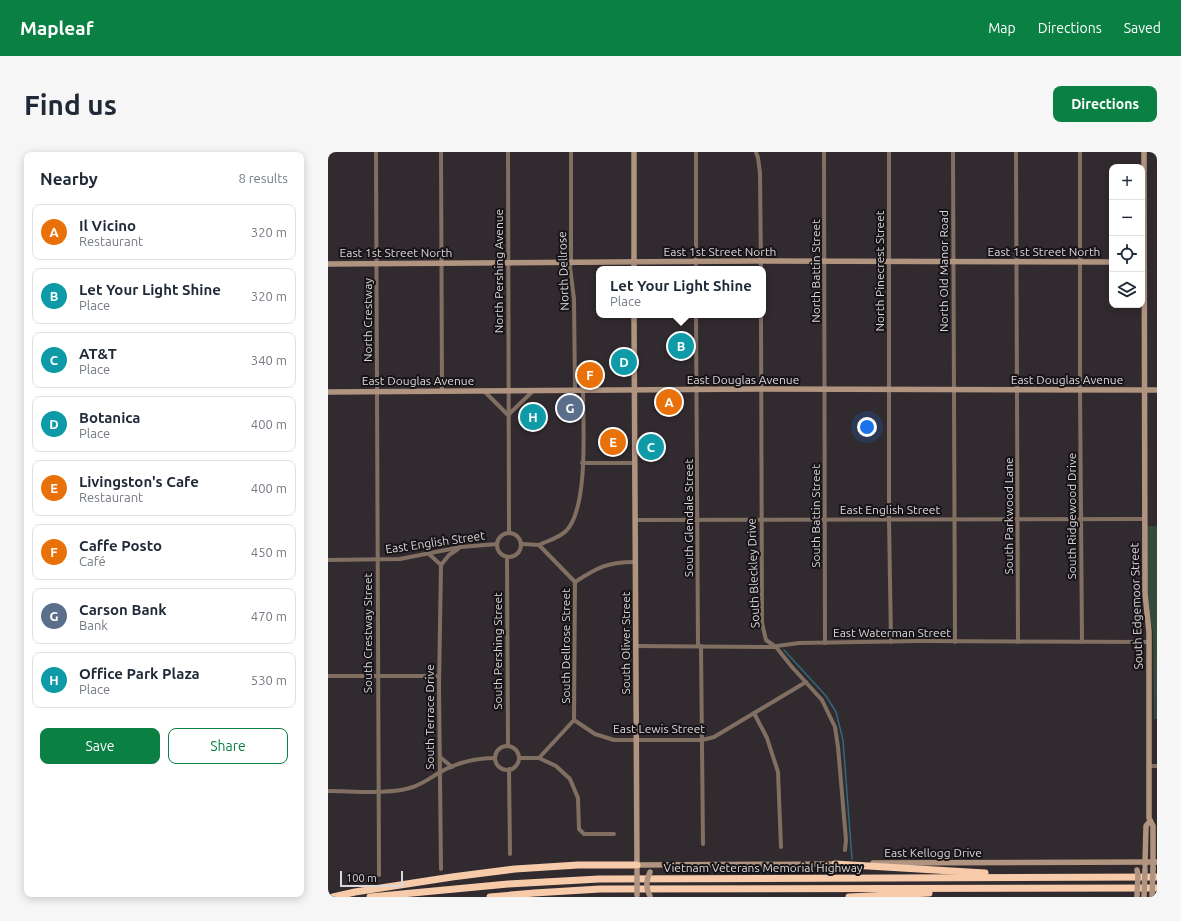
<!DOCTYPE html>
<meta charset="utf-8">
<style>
:root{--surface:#fff;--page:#f6f6f7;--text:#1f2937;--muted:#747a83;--line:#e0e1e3;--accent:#0b8043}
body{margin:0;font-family:Ubuntu,sans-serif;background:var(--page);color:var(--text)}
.controls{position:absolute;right:12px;top:12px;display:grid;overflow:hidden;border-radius:8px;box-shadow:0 2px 10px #0003}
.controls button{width:36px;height:36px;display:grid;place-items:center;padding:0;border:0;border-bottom:1px solid var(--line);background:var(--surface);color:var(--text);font:20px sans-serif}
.scale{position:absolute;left:12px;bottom:10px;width:63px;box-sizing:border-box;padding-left:4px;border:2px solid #dad6d9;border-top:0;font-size:11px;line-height:14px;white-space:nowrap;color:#dad6d9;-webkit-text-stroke:3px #171417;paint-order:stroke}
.you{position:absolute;left:539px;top:275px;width:14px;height:14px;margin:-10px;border:3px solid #fff;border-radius:50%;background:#1a73e8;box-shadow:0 0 0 6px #1a73e833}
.badge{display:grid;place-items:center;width:26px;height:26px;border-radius:50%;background:var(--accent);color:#fff;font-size:13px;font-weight:700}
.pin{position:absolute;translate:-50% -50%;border:2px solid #fff;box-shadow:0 1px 4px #0006}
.popup{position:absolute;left:268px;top:114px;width:170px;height:52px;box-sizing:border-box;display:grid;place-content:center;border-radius:8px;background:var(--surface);filter:drop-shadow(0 1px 3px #0005);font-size:13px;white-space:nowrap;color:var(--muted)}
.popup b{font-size:15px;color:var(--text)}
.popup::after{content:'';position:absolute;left:50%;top:100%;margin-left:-8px;border:8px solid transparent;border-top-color:var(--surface)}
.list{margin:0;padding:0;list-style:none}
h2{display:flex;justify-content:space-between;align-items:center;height:52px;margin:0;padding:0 16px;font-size:17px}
h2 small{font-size:13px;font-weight:400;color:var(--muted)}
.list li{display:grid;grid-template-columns:26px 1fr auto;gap:12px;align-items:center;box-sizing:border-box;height:56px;margin:0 8px 8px;padding:0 8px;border:1px solid var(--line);border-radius:8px}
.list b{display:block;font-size:15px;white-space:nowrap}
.list p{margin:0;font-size:13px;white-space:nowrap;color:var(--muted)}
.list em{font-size:13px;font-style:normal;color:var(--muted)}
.actions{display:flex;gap:8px;padding:12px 16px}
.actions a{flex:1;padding:9px 0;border:1px solid var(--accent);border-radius:8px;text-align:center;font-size:14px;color:var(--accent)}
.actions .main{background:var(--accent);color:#fff}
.icon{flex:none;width:22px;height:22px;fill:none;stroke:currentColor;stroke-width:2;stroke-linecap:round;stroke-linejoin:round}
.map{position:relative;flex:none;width:829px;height:745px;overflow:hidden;border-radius:8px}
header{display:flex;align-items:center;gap:24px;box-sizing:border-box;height:56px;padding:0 20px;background:var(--accent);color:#fff}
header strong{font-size:19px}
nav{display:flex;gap:22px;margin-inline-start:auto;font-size:14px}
.intro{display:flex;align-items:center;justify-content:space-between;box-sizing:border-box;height:96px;padding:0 24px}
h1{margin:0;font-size:28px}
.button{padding:10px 18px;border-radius:8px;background:var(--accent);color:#fff;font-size:14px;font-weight:700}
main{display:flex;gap:24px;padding:0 24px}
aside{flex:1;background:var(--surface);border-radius:8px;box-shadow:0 2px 10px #0003}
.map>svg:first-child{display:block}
.green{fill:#324b3a}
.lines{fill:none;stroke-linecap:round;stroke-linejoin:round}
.stream{stroke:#2e6a7b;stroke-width:1.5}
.street{stroke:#816f62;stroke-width:4}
.secondary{stroke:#b1947f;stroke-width:5.5}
.highway{stroke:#f7caa9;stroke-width:7}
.secondary-bridge{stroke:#b1947f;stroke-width:5.5}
.labels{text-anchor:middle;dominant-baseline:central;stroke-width:4;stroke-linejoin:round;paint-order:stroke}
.street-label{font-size:12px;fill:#dad6d9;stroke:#171417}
</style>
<header>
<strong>Mapleaf</strong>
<nav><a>Map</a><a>Directions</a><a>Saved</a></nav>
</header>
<div class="intro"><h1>Find us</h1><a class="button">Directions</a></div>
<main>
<aside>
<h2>Nearby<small>8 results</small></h2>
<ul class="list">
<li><span class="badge" style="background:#e8710a">A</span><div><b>Il Vicino</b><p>Restaurant</p></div><em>320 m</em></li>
<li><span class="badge" style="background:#0f9aa8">B</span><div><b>Let Your Light Shine</b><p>Place</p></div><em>320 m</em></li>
<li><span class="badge" style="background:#0f9aa8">C</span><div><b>AT&amp;T</b><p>Place</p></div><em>340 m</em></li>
<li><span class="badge" style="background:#0f9aa8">D</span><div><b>Botanica</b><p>Place</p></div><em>400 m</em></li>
<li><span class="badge" style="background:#e8710a">E</span><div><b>Livingston's Cafe</b><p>Restaurant</p></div><em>400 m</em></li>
<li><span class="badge" style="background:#e8710a">F</span><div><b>Caffe Posto</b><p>Café</p></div><em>450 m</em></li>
<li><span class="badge" style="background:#5c6f8a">G</span><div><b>Carson Bank</b><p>Bank</p></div><em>470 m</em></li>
<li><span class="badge" style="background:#0f9aa8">H</span><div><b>Office Park Plaza</b><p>Place</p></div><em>530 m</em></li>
</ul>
<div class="actions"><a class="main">Save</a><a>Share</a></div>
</aside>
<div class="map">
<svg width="829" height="745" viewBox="0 0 829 745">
<rect width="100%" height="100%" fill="#312b30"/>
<path class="green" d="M817,374H829V567H826L825,479L818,457Z"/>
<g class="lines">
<g class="stream">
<path d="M456,498L498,544L508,560L515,588L524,707"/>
<path d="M829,539V538"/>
</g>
<g class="street">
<path d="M48,0L51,723"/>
<path d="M113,0L114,239"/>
<path d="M180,0L181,381"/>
<path d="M243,0V110L242,115L246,147L247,238"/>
<path d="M368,0V117"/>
<path d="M428,0L430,6L432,21L433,117"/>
<path d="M496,0L497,491"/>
<path d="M561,0V367L563,490"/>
<path d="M625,0L627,490"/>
<path d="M688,0L690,490"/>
<path d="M752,0V238L754,490"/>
<path d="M368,163L370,494"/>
<path d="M433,163L434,471L438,488L448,495L464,515L494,548L507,575L510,595L518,688L517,698"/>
<path d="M156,239L180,263L206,238"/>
<path d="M254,311H307"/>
<path d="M307,368L817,367"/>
<circle cx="181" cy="393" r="12"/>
<path d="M194,392L211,393"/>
<path d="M101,402L113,413L121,403L130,397"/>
<path d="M179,406L180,593"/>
<path d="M0,408L72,407L133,395L169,392"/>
<path d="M113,413L111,535L113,717"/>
<path d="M247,430C270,415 280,410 307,410"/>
<path d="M308,494L448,495L449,494L471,491L593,489L821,490"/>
<path d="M373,494L375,692"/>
<path d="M0,524H111"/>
<path d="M426,561L439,586L450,620L453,695"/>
<path d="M246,568L267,582L286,588H374L386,585L478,530"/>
<circle cx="179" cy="606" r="12"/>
<path d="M112,605L124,615"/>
<path d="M191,606H211L228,614L242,627L250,646L251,677L256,682H286"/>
<path d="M211,606L246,568L247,430L211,393C219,389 231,386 238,379C261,356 255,270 255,238"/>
<path d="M821,614H829"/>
<path d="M181,617L182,702"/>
<path d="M0,639C25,639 63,643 85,635C94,632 101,627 109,622C127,611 147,606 167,606"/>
</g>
<g class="secondary">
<path d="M306,0V117"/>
<path d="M816,0L817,442L821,480V666L825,674V717"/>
<path d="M0,112L430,109L784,110"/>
<path d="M306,163L309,716"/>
<path d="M0,240L433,237L829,238"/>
<path d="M545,711L829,710"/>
<path d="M309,713L511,712"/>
<path d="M817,713L818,674L822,669"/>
</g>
<g class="highway">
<path d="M507,712L657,721"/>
<path d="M5,745L27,740L124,725L187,717L250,713H309"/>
<path d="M42,745L180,732L271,727L829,725"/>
<path d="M162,745L206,741L272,737L829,736"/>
<path d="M521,745L601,741"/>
</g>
<g class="secondary-bridge">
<path d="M809,718L810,723L809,744"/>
<path d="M309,719V743"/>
<path d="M322,720C318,728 318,737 322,744"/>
<path d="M816,745L817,717"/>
<path d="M824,745L825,717"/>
</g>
</g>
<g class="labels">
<g class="street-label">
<text x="392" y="99">East 1st Street North</text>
<text x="716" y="99">East 1st Street North</text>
<text x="68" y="100">East 1st Street North</text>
<text transform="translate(170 119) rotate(-90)">North Pershing Avenue</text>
<text transform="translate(235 119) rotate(-92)">North Dellrose</text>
<text transform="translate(487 119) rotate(-90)">North Battin Street</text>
<text transform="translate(551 119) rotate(-90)">North Pinecrest Street</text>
<text transform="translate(615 119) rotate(-90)">North Old Manor Road</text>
<text transform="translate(39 168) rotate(-90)">North Crestway</text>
<text x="415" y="227">East Douglas Avenue</text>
<text x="739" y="227">East Douglas Avenue</text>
<text x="90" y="228">East Douglas Avenue</text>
<text x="562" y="357">East English Street</text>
<text transform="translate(487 364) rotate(-90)">South Battin Street</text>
<text transform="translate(680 364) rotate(-90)">South Parkwood Lane</text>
<text transform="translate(743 364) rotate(-90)">South Ridgewood Drive</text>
<text transform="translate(360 366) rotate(-90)">South Glendale Street</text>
<text transform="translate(107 390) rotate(-8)">East English Street</text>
<text transform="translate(425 421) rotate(-92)">South Bleckley Drive</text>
<text transform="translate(808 454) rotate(-92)">South Edgemoor Street</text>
<text x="564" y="480">East Waterman Street</text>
<text transform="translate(39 481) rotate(-90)">South Crestway Street</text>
<text transform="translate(297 491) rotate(-90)">South Oliver Street</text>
<text transform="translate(237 494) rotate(-90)">South Dellrose Street</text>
<text transform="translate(169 499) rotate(-90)">South Pershing Street</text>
<text transform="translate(101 565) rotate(-90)">South Terrace Drive</text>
<text x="331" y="576">East Lewis Street</text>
<text x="605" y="700">East Kellogg Drive</text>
<text x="435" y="715">Vietnam Veterans Memorial Highway</text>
</g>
</g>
</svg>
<div class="controls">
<button>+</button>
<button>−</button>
<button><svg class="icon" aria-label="locate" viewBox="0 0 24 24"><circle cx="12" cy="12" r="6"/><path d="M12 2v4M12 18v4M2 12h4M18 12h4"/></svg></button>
<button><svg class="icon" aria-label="layers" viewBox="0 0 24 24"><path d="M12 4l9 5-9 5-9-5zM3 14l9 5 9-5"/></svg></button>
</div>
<div class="scale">100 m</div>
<div class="you"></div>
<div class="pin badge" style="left:341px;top:250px;background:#e8710a">A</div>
<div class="pin badge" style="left:353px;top:194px;background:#0f9aa8">B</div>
<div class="popup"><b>Let Your Light Shine</b>Place</div>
<div class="pin badge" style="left:323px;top:295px;background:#0f9aa8">C</div>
<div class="pin badge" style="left:296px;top:210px;background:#0f9aa8">D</div>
<div class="pin badge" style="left:285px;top:290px;background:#e8710a">E</div>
<div class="pin badge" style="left:262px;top:223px;background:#e8710a">F</div>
<div class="pin badge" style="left:242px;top:256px;background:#5c6f8a">G</div>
<div class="pin badge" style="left:205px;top:265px;background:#0f9aa8">H</div>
</div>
</main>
